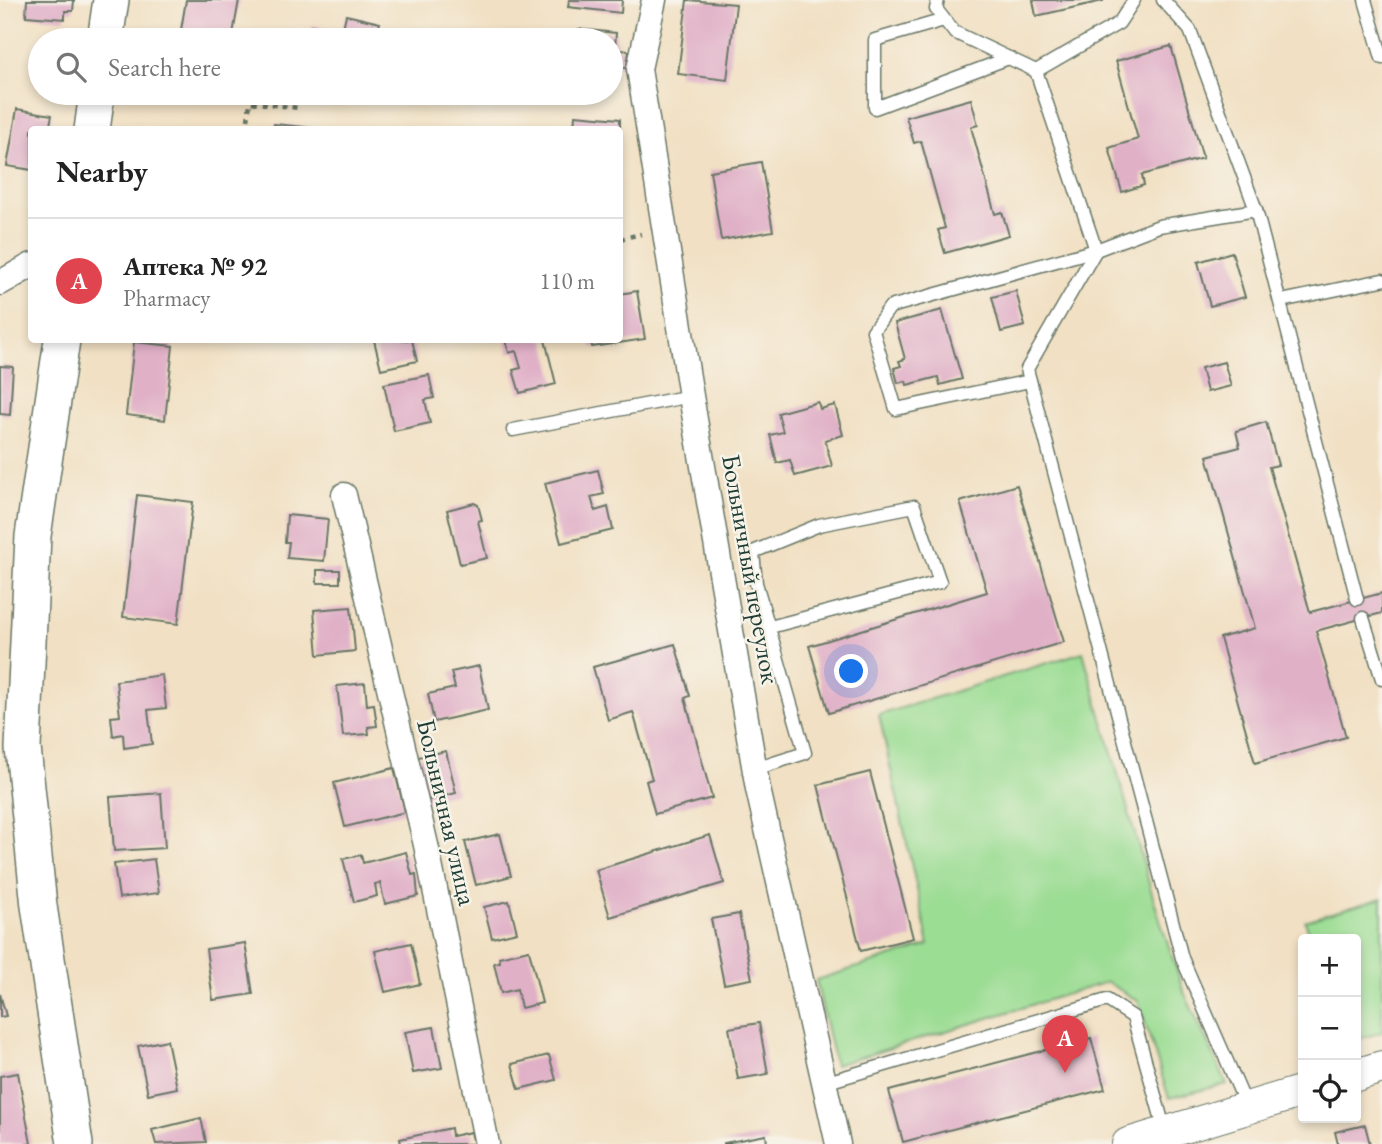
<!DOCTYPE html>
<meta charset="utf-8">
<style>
:root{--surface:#fff;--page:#f2f2f2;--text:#222;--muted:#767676;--line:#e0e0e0;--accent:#0b8043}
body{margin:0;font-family:"EB Garamond",serif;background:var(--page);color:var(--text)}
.controls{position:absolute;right:21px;bottom:21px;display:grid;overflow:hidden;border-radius:7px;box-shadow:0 4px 10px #0003}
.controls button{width:63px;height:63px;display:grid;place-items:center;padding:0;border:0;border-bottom:2px solid var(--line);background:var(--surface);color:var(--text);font:35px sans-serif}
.you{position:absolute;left:852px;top:672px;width:24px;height:24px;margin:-18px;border:5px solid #fff;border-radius:50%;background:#1a73e8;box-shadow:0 0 0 10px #1a73e833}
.badge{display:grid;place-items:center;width:46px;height:46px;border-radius:50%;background:var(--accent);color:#fff;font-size:23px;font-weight:700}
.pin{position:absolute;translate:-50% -58px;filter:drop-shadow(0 2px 4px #0008)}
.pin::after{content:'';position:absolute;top:37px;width:24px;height:21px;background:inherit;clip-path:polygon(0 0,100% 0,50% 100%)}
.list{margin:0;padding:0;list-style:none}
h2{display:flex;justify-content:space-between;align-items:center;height:91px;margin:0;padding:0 28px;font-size:30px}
h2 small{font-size:23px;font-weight:400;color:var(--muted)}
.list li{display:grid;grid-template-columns:46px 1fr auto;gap:21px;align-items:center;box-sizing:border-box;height:126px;padding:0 28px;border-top:2px solid var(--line)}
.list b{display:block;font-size:26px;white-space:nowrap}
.list p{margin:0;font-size:23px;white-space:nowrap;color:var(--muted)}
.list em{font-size:23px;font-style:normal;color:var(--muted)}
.icon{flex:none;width:38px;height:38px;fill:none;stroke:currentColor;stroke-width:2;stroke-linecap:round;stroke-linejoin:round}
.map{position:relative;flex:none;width:1382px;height:1144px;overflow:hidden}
.search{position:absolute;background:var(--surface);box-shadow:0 4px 10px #0003;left:28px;top:28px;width:595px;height:77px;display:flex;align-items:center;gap:18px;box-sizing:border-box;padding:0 24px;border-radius:38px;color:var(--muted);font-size:26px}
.panel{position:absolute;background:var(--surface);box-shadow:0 4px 10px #0003;left:28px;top:126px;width:595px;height:217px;border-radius:7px}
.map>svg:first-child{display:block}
.green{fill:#9cdd94;stroke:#5e8d64;stroke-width:2}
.building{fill:#e0b0c7}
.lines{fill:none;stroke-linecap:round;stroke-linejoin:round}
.service-casing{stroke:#687666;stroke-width:15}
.minor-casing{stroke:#687666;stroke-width:27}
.tertiary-casing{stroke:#687666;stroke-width:34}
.secondary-casing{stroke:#687666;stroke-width:38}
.path{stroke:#687666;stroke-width:4.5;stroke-dasharray:5 5;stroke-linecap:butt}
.service{stroke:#fff;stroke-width:12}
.minor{stroke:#fff;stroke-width:24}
.tertiary{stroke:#fff;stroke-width:32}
.secondary{stroke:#fff;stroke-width:35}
.labels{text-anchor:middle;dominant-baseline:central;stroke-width:5;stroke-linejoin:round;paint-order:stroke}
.street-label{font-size:26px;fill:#1f3d34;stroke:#f7f3e8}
</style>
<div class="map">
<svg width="1382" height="1144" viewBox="0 0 1382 1144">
<rect width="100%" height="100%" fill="#f7f3e8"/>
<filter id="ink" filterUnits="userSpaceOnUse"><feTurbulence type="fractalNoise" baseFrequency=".0143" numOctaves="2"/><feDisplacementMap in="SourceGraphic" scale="14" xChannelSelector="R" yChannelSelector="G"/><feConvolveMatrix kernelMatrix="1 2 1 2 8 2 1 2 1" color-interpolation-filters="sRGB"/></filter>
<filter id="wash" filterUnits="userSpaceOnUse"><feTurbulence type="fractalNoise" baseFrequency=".00686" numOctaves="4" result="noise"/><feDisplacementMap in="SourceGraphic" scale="28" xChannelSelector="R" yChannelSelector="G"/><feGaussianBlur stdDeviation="1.57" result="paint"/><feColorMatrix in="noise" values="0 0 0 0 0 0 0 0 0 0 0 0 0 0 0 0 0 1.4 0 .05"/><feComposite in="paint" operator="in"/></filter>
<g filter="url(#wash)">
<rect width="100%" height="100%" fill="#f1e0c3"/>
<g class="green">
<path d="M1083,652L1155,904L1183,990L1227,1084L1169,1098L1138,1001L1107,982L835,1065L816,980L929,945L879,715Z"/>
<path d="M1382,898V1032L1356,1040V939H1311L1305,921Z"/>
</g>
<g id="blocks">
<g class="building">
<path d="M27,0H74L73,11H65V19L26,16Z"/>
<path d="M186,0H239L232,40L181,30Z"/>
<path d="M569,0H622L621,13L568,7Z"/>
<path d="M687,0L736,4L727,80L678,74Z"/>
<path d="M1033,0H1103V1L1036,16Z"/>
<path d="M346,15L380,23L376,40H308L312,25L342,32Z"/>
<path d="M578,29L616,33L615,49L629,51L627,68L611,66V40H576Z"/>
<path d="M460,32L474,40H455Z"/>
<path d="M1171,46L1203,158L1142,175L1144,185L1122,192L1109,148L1138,139L1116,61Z"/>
<path d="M971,99L978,125L971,127L995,214L1002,212L1009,235L945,253L938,230L945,228L921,141L914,143L906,117Z"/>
<path d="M17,109L52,115L49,130H32V170L7,166Z"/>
<path d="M575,115L620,119V130H574Z"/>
<path d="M274,124L314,128V130H273Z"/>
<path d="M761,162L773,231L721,240L710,171Z"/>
<path d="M1232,252L1245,297L1210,306L1198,262Z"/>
<path d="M637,291L645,339L592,347L591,340H620V294Z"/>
<path d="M1016,291L1025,326L1001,332L992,297Z"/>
<path d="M942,310L962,379L940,385L938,377L907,385L906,381L898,383L894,368L901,366L899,361L905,359L895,323Z"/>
<path d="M374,340H412L417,361L381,369Z"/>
<path d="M506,340H545L556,384L520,393L513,370L521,368L516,351L509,353Z"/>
<path d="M134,342L173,346L165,420L126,415Z"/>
<path d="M1224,362L1231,386L1207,392L1201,368Z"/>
<path d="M0,366L13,367L10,415L0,414Z"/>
<path d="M429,375L434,398L425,400L430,423L394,431L384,384Z"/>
<path d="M818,402L820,409L835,405L843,435L825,440L832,466L795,476L790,460L777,463L770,435L783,432L778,413Z"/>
<path d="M1266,422L1278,465L1269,467L1310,612L1382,593V613L1316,631L1346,737L1255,763L1220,638L1255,628L1207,456L1240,447L1236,431Z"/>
<path d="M598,470L604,494L591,497L595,511L608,507L613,530L561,543L545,483Z"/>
<path d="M1017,485L1064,642L829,713L809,646L987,592L960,502Z"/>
<path d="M137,495L193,502L178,624L123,617Z"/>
<path d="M474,503L478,505L482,520L478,521L487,558L460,564L447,510Z"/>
<path d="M287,515L328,519L324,561L287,558L289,542H285Z"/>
<rect x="317" y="570" width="23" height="13"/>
<path d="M351,607L355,651L318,655L314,610Z"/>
<path d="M675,644L690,696L685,698L712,798L655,814L646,781L652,779L633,712L608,720L593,667Z"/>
<path d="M479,666L488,710L434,722L428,694L455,688L451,672Z"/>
<path d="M162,675L166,708L148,710L152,744L124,748L123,734L113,736L111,717L120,716L116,681Z"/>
<path d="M365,683L367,705L374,704L377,726L368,727L369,734L343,736L337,686Z"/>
<path d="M446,751L456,793L424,801L414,758Z"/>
<path d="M394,768L405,812L345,827L334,783Z"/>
<path d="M870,772L913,938L861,951L818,785Z"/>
<path d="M161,793L165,848L114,851L110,797Z"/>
<path d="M500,834L511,876L476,885L465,842Z"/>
<path d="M710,835L724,883L610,917L596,870Z"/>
<path d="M406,852L412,875L416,874L418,896L385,904L380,883L375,884L377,896L354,902L343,859L361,855L363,863Z"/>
<path d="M154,859L159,893L119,898L114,864Z"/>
<path d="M509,901L517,932L492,938L484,907Z"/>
<path d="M739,914L752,979L724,984L711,919Z"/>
<path d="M245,943L253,994L213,1000L206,949Z"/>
<path d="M411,943L420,984L385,992L375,951Z"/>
<path d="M529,950L542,1003L521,1008L517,989L501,993L494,963L500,962L499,957Z"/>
<path d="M0,994L6,1016L0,1017Z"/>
<path d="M759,1023L768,1074L738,1079L729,1028Z"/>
<path d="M434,1027L442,1068L413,1073L405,1032Z"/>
<path d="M1091,1038L1105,1089L903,1142L889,1091Z"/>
<path d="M167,1040L177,1088L148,1094L138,1046Z"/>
<path d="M549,1055L556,1080L519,1089L512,1064Z"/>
<path d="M18,1073L31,1144H0V1076Z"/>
<path d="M201,1118L206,1142L156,1144L152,1130Z"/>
<path d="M1365,1125L1370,1144H1338L1335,1132Z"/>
<path d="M451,1128L452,1136L471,1132L474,1144H401L400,1139Z"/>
<path d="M766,1135L767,1144H724V1143Z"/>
</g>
</g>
</g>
<g filter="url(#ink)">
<use href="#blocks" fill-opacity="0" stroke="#687666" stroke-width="2"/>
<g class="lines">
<defs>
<g id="service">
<path d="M938,0L936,9L954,32L1036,71L1096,250L1027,369L1182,958L1247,1107"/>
<path d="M1163,0L1190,30L1256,210L1357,599"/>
<path d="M1365,0L1382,58"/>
<path d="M944,20L875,40V108L1009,58"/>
<path d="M1036,71L1119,23L1134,0"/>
<path d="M1281,301L1382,280"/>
<path d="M1030,381L896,409L873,331L890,307L1096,250L1159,226L1256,210"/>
<path d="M513,430L691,396"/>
<path d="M1363,618L1382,679"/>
<path d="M755,769L805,753L756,583L753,552L819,525L914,506L940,582L770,627"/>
<path d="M824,1083L1107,1000L1133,1017L1165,1131"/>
</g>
<g id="minor">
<path d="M654,0L639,69L691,396L758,789L838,1144"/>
<path d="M0,283L32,265"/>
<path d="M344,495L426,845L487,1144"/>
</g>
<g id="tertiary">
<path d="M1356,1075L1382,1067"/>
<path d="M1128,1144L1303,1091"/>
</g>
<g id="secondary">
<path d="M105,40L111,0"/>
<path d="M92,130L97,93"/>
<path d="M62,340L33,536L23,748L39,906L75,1144"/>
</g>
</defs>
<use href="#service" class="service-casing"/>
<use href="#minor" class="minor-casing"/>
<use href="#tertiary" class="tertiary-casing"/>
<use href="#secondary" class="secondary-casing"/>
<g class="path">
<path d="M247,130L250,102L299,108"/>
<path d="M620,239L641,234"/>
</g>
<use href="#service" class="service"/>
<use href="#minor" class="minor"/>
<use href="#tertiary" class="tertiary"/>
<use href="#secondary" class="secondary"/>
</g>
</g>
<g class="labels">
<g class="street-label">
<text transform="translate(751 569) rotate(80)">Больничный переулок</text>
<text transform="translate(447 812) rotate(77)">Больничная улица</text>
</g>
</g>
</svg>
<div class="controls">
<button>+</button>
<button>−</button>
<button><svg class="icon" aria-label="locate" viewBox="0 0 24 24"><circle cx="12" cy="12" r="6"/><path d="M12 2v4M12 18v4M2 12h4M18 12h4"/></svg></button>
</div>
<div class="you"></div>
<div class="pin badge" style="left:1065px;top:1073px;background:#e0444e">A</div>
<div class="search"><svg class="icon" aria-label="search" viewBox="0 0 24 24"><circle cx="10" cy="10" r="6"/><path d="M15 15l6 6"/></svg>Search here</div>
<section class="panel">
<h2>Nearby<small></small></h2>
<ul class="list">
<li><span class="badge" style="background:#e0444e">A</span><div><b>Аптека № 92</b><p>Pharmacy</p></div><em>110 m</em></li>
</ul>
</section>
</div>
